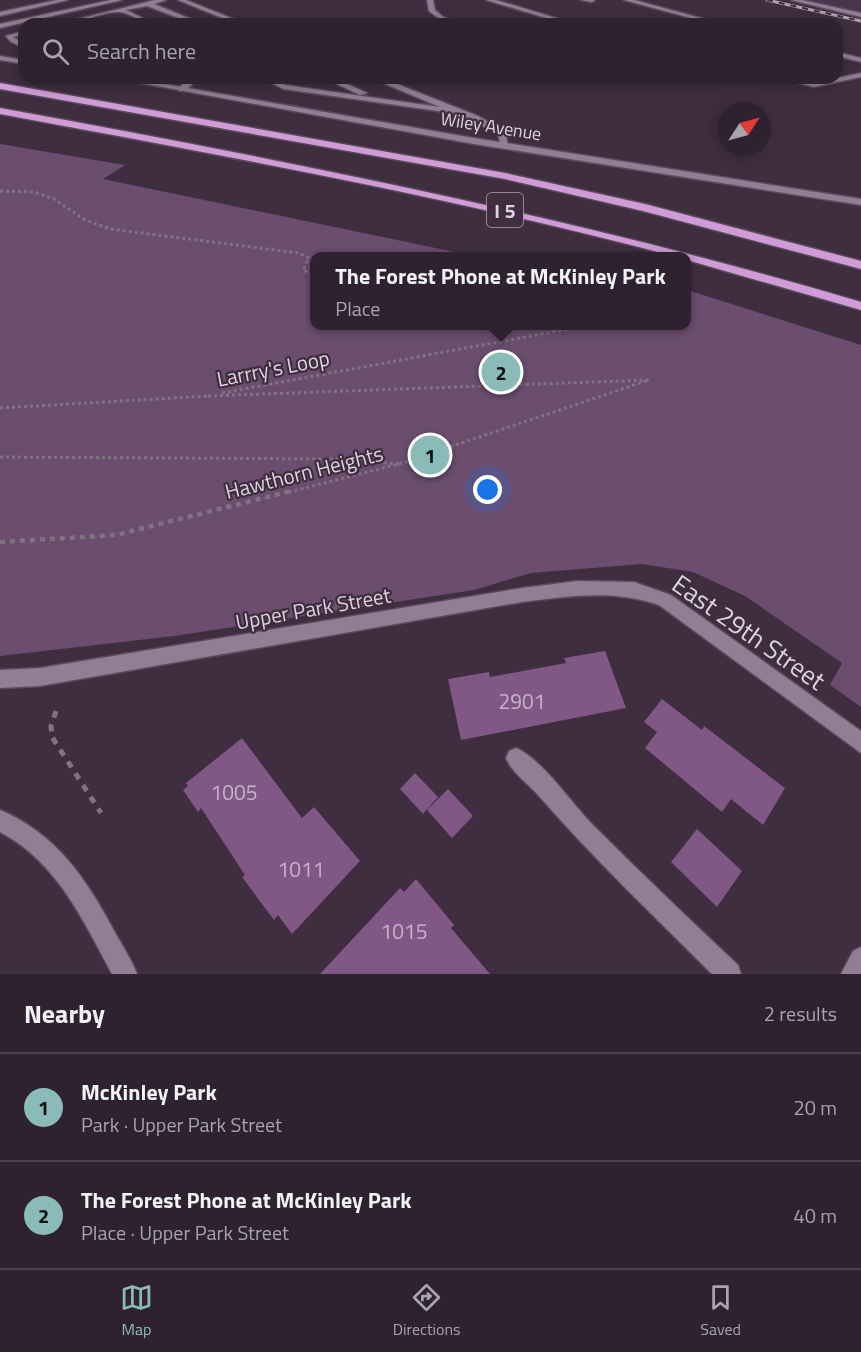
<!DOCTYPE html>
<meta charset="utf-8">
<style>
:root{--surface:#2f2230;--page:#372a38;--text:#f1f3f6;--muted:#a7a4ab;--line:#4a3f4c;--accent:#8bbbb9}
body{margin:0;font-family:"Titillium Web",sans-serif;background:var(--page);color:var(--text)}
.compass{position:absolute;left:717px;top:102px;width:54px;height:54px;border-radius:50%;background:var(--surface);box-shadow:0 3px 15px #0003;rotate:54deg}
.you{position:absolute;left:488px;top:490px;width:21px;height:21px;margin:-15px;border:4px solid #fff;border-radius:50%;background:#1a73e8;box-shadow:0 0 0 9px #1a73e833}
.badge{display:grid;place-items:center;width:39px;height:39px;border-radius:50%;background:var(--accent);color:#111;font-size:20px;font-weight:700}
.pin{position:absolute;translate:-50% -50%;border:3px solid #fff;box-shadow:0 2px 6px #0006}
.popup{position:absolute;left:310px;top:252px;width:381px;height:78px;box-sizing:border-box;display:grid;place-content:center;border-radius:12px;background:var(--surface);filter:drop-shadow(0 2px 4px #0005);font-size:20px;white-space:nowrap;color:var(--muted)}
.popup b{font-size:22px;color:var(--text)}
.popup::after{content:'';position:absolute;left:50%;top:100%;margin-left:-12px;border:12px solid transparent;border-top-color:var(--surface)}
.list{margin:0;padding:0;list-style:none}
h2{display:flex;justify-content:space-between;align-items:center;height:78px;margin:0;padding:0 24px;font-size:26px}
h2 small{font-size:20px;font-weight:400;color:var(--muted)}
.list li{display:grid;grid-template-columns:39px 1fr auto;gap:18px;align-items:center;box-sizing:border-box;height:108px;padding:0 24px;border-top:2px solid var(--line)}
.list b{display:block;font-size:22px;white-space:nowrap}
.list p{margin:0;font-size:20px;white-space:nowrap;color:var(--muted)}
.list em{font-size:20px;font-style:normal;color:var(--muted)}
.icon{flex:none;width:33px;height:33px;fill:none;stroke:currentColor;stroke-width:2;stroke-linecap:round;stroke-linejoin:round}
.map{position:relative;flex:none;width:861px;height:974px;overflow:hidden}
.search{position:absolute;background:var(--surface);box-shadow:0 3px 15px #0003;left:18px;right:18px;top:18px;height:66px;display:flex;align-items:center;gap:15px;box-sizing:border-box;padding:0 21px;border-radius:18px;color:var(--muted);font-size:22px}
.sheet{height:294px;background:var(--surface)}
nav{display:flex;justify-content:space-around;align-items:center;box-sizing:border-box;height:84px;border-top:2px solid var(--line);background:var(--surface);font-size:16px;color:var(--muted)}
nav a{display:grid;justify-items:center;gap:3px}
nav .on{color:var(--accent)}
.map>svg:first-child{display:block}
.built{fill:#4a344c}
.green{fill:#6b4e6e}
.building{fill:#815786}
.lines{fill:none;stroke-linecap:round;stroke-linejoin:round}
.lane-casing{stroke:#594a5b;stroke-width:3}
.street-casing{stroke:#594a5b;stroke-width:3}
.secondary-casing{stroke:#594a5b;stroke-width:3}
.highway-casing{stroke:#594a5b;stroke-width:3}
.path-far2{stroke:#817282;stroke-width:3;stroke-dasharray:3 3;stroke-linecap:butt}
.path-far1{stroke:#817282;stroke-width:4.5;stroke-dasharray:5 5;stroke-linecap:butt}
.path{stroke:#817282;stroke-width:5;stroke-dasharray:7 7;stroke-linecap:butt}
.lane{fill:#927d94;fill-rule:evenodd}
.street{fill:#927d94;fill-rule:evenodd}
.secondary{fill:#927d94;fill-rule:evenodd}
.highway{fill:#cf9cd5;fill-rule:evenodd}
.rail-casing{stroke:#afa2b0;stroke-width:3}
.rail{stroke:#3f2d40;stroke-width:2;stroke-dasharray:6;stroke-linecap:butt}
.labels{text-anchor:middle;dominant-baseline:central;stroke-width:4.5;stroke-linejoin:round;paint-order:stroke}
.far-street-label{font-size:18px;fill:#ded3df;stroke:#3f2d40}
.shield{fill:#3f2d40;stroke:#aea1af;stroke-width:1.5}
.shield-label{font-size:20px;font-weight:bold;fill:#ded3df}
.street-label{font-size:21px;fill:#ded3df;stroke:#3f2d40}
.near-number-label{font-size:21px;fill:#c7b4c9}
.near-street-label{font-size:26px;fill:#ded3df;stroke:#3f2d40}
</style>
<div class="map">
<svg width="861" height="974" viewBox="0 0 861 974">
<rect width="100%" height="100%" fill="#3f2d40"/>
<path class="built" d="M800,0H861V14Z"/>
<path class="green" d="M0,144L125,165L103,179L474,256H315V326H687V290L861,345V707L830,685L842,663L745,596L693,572L642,564L531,573L474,590L174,636L0,656Z"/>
<g class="building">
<path d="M605,651L626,708L461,740L448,679L489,672L490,677L566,663L564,658Z"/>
<path d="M662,699L702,730L704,726L785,788L763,825L731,799L722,812L645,748L657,732L644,722Z"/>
<path d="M242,738L302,818L314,807L360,861L292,934L278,915L274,920L242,877L245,875L201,808L198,812L183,790L188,786L186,783Z"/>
<path d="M415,773L438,797L423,814L400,789Z"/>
<path d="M448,789L473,816L452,838L427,810Z"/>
<path d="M697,829L742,871L717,907L671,862Z"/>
<path d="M416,879L454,925L451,928L490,974H320L400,888L404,892Z"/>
</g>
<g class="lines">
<defs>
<g id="lane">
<path d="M57,0H68L0,16V12Z"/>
<path d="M111,0H122L0,28V24Z"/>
<path d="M155,0H166L154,4L203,24H194L147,6L126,10L155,24C142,24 132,13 119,12C104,11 78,24 58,24Z"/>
<path d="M178,0H186L246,24H237Z"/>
<path d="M427,0H433L435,10L443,17L462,24C449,24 439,20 429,11Z"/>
<path d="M486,0H496L576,24H566Z"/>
<path d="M581,0H595L592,2Z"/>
<path d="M791,0H802L861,13V17Z"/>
<path d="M24,31V35L13,37L24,43V48L11,42L6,36Z"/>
<path d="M861,73V77L814,87L779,78H793L814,83Z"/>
<path d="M191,78H199L185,91H179V87Z"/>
<path d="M263,78H272L285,85L440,107L371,78H382L478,116L505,131L508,145L501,147L498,134L459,114L283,89Z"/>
<path d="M324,78H334L367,93L360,95Z"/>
<path d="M516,748C542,759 572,804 593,825C641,873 689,919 738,965L741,974H712C653,915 593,858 539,796C529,784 512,773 506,758L509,751Z"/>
</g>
<g id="street">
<path d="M624,0H634L723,24H713Z"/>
<path d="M837,52L861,58V62L837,56Z"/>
<path d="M577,581L634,582L671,595L861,731V753L659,605C613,589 570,596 522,602L40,686L0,688V670L40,668L522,588Z"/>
<path d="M0,810C55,833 86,878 113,929C121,944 131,958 137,974H112C83,920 57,862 0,832Z"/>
<path d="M861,947V974H841L853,951Z"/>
</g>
<g id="secondary">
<path d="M0,56L24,60V64L0,60Z"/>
<path d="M113,78H130L474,138L861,199V205L474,144Z"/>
</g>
<g id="highway">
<path d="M0,83L505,173L645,204L861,261V269L643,211L505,179L0,89Z"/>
<path d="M0,108C290,161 578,218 861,302V310L687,260V256H673C452,197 225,156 0,114Z"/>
</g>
</defs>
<use href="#lane" class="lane-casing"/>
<use href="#street" class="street-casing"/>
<use href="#secondary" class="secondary-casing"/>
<use href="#highway" class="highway-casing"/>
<g class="path-far2">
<path d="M0,191L34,192L54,199L85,220L110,229L299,253L309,258L303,270L315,275"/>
<path d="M222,393L585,326"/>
<path d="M208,396L649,380L399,464"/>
<path d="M0,408L209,396"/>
<path d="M0,457L341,459L399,464L285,493"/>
</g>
<path class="path-far1" d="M0,542L116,535L291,491"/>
<path class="path" d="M56,711L51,726L52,737L101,813"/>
<use href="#lane" class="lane"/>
<use href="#street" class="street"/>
<use href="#secondary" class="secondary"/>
<use href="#highway" class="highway"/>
<defs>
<path id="rail" d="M767,0L861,21"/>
</defs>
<use href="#rail" class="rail-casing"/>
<use href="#rail" class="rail"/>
</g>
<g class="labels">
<g class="far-street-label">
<text transform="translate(491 126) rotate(9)">Wiley Avenue</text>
</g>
<rect class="shield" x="487" y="193" width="36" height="34" rx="4.5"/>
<g class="shield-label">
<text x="505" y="210">I 5</text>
</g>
<g class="street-label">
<text transform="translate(273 368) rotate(-11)">Larrry's Loop</text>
<text transform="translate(304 472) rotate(-14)">Hawthorn Heights</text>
<text transform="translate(313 608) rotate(-10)">Upper Park Street</text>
</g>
<g class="near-number-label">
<text x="522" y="701">2901</text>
<text x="234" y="792">1005</text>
<text x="301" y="869">1011</text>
<text x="404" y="931">1015</text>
</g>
<g class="near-street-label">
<text transform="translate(749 632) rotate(35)">East 29th Street</text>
</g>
</g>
</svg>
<svg class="compass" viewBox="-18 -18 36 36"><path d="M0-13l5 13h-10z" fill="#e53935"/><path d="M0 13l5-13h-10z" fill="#a7a4ab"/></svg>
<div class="you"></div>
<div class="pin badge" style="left:430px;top:455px">1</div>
<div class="pin badge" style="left:501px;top:372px">2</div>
<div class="popup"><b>The Forest Phone at McKinley Park</b>Place</div>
<div class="search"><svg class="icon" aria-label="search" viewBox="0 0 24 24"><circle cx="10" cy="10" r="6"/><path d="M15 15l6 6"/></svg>Search here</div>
</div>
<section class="sheet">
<h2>Nearby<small>2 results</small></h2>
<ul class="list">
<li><span class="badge">1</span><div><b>McKinley Park</b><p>Park · Upper Park Street</p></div><em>20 m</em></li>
<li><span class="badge">2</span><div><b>The Forest Phone at McKinley Park</b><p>Place · Upper Park Street</p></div><em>40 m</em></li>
</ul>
</section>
<nav>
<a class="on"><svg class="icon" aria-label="map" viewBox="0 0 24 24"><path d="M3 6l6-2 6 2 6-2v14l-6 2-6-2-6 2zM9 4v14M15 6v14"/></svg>Map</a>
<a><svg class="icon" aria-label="directions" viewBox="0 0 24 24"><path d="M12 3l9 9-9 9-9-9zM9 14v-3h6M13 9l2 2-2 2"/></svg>Directions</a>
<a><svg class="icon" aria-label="saved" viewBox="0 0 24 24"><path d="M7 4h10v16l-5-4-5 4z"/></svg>Saved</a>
</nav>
